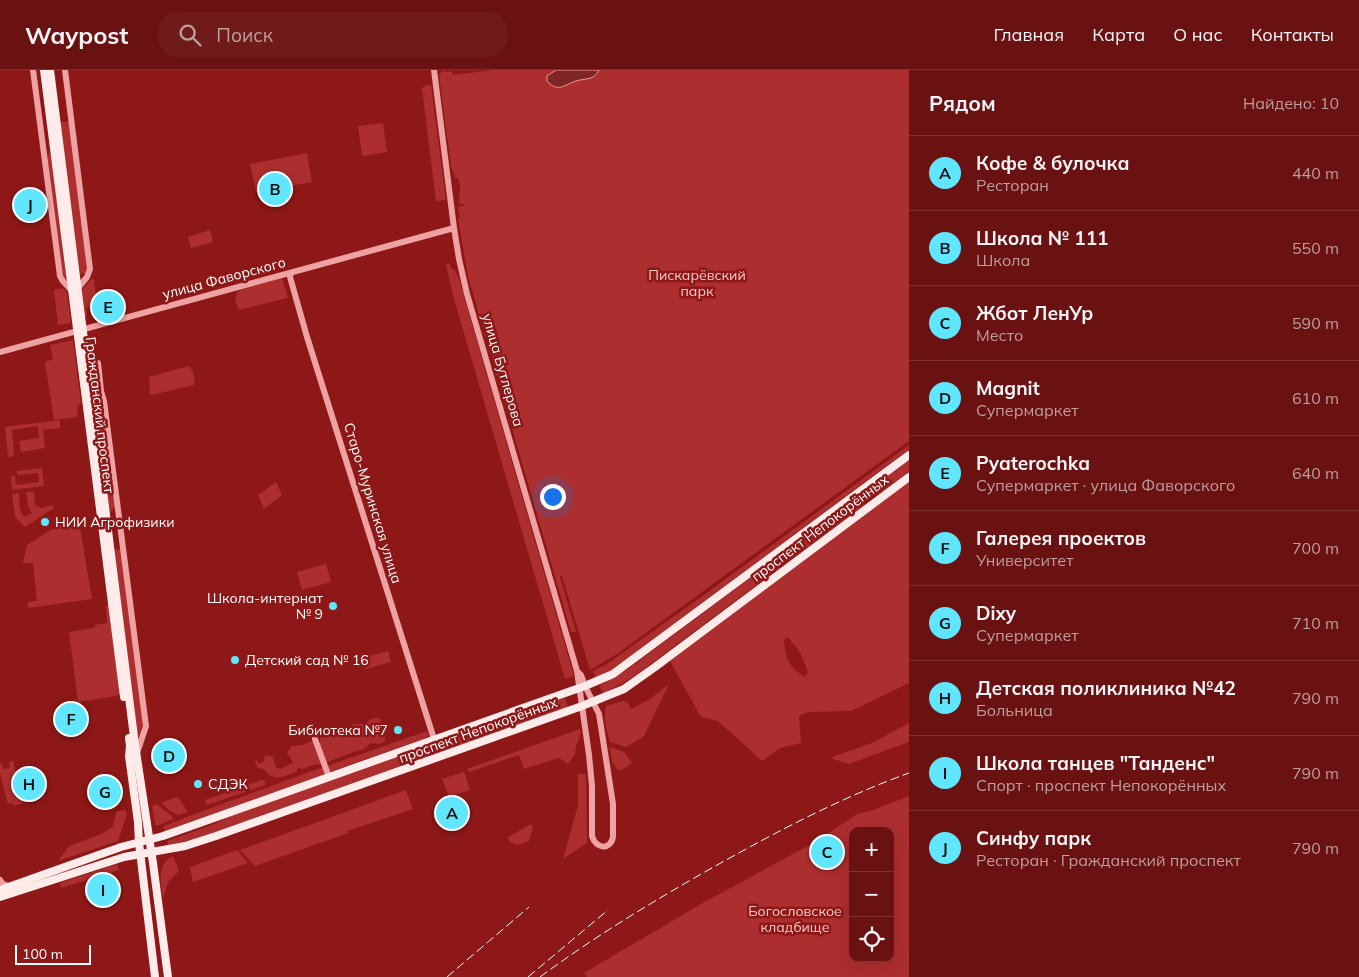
<!DOCTYPE html>
<html lang="ru">
<meta charset="utf-8">
<style>
:root{--surface:#6a1211;--page:#6f1b1a;--text:#f1f3f6;--muted:#be9e9f;--line:#7d3231;--accent:#60e7ff}
body{margin:0;font-family:Mulish,sans-serif;background:var(--page);color:var(--text)}
.controls{position:absolute;right:15px;bottom:15px;display:grid;overflow:hidden;border-radius:10px;box-shadow:0 5px 20px #0002}
.controls button{width:45px;height:45px;display:grid;place-items:center;padding:0;border:0;border-bottom:1px solid var(--line);background:var(--surface);color:var(--text);font:25px sans-serif}
.scale{position:absolute;left:15px;bottom:12px;width:76px;box-sizing:border-box;padding-left:5px;border:2px solid #fff;border-top:0;font-size:14px;line-height:18px;white-space:nowrap;color:#fff;-webkit-text-stroke:4px #8d1817;paint-order:stroke}
.you{position:absolute;left:552px;top:426px;width:18px;height:18px;margin:-12px;border:4px solid #fff;border-radius:50%;background:#1a73e8;box-shadow:0 0 0 8px #1a73e833}
.badge{display:grid;place-items:center;width:32px;height:32px;border-radius:50%;background:var(--accent);color:#111;font-size:16px;font-weight:700}
.pin{position:absolute;translate:-50% -50%;border:2px solid #fff;box-shadow:0 1px 5px #0006}
.list{margin:0;padding:0;list-style:none}
h2{display:flex;justify-content:space-between;align-items:center;height:65px;margin:0;padding:0 20px;font-size:21px}
h2 small{font-size:16px;font-weight:400;color:var(--muted)}
.list li{display:grid;grid-template-columns:32px 1fr auto;gap:15px;align-items:center;box-sizing:border-box;height:75px;padding:0 20px;border-top:1px solid var(--line)}
.list b{display:block;font-size:19px;white-space:nowrap}
.list p{margin:0;font-size:16px;white-space:nowrap;color:var(--muted)}
.list em{font-size:16px;font-style:normal;color:var(--muted)}
.icon{flex:none;width:28px;height:28px;fill:none;stroke:currentColor;stroke-width:2;stroke-linecap:round;stroke-linejoin:round}
.map{position:relative;flex:none;width:909px;height:907px;overflow:hidden}
header{display:flex;align-items:center;gap:30px;box-sizing:border-box;height:70px;padding:0 25px;background:var(--surface);border-bottom:1px solid var(--line)}
header strong{font-size:24px}
nav{display:flex;gap:28px;margin-inline-start:auto;font-size:18px}
.search{width:350px;height:45px;background:var(--page);display:flex;align-items:center;gap:12px;box-sizing:border-box;padding:0 18px;border-radius:20px;color:var(--muted);font-size:19px}
main{display:flex}
aside{flex:1;background:var(--surface)}
.map>svg:first-child{display:block}
.green{fill:#ad2e2e;fill-rule:evenodd}
.water{fill:#7e2625;stroke:#f19597}
.lines{fill:none;stroke-linecap:round;stroke-linejoin:round}
.minor{stroke:#efa2a3;stroke-width:6}
.major{stroke:#ffebea;stroke-width:8}
.rail{stroke:#fff;stroke-width:1;stroke-dasharray:9 4;stroke-linecap:butt}
.poi-dot{fill:#60e7ff;stroke:#8d1817;stroke-width:2}
.labels{text-anchor:middle;dominant-baseline:central;stroke-width:5;stroke-linejoin:round;paint-order:stroke}
.park-label{font-size:14px;fill:#fbc9c9;stroke:#8d1817}
.street-label{font-size:14px;fill:#fff;stroke:#8d1817}
.poi-label{font-size:14px;fill:#fff;stroke:#8d1817;text-anchor:start}
</style>
<header>
<strong>Waypost</strong>
<div class="search"><svg class="icon" aria-label="search" viewBox="0 0 24 24"><circle cx="10" cy="10" r="6"/><path d="M15 15l6 6"/></svg>Поиск</div>
<nav><a>Главная</a><a>Карта</a><a>О нас</a><a>Контакты</a></nav>
</header>
<main>
<div class="map">
<svg width="909" height="907" viewBox="0 0 909 907">
<rect width="100%" height="100%" fill="#8d1817"/>
<g class="green">
<path d="M443,0L445,2L452,1L453,5L493,0H909V371L617,584L590,600L562,506L560,507L576,562H571L468,206L458,149L460,148L458,137L464,136V134H459L460,116L458,108H455L451,96L439,5Z"/>
<path d="M431,15L446,130L436,131L422,18L425,16Z"/>
<path d="M69,51L88,197L86,203L80,204L59,53Z"/>
<path d="M383,53L387,82L362,86L358,56Z"/>
<path d="M52,83L67,210L66,211L63,208L47,84Z"/>
<path d="M307,83L312,112L256,122L250,94Z"/>
<path d="M210,160L213,172L191,178L188,167Z"/>
<path d="M450,194L451,199H454L459,209L574,606L565,609L454,229L446,195Z"/>
<path d="M282,208L288,228L239,240L235,230L237,222L241,220Z"/>
<path d="M92,209H94L97,235L86,238L87,246L86,247L85,246L82,222L83,218Z"/>
<path d="M62,218L65,220L67,224L71,253L58,255L54,220Z"/>
<path d="M73,270L81,334L78,335L77,347L54,350L45,292L53,289L50,275Z"/>
<path d="M189,296C193,300 196,310 194,315L152,325L150,324L149,307Z"/>
<path d="M94,298H96L102,332L115,437L112,441H108L93,317V300Z"/>
<path d="M60,350V358L43,360L45,378L21,382L19,371L39,368L38,356L12,360L14,386L8,387L5,357Z"/>
<path d="M909,375V379L625,590L611,600L596,607L593,601L607,594L701,527Z"/>
<path d="M909,389V401L880,423L877,424L873,422L872,420L874,415Z"/>
<path d="M42,398L44,416L12,420L11,406H15L16,415L39,412L38,403L18,405L17,401Z"/>
<path d="M276,412L282,425L264,439L258,425Z"/>
<path d="M909,412V613L851,641L808,642L799,646L801,673L780,678L762,691L718,651L701,647L670,591ZM788,567L801,584L808,602L805,607C788,596 786,589 784,570Z"/>
<path d="M26,422H34L35,435L41,438L52,435L54,438L25,457L15,447L12,424L19,423L20,440L24,447L32,443L28,436Z"/>
<path d="M859,427L862,428L865,431L863,436L633,607L603,624L599,615L612,609L628,599Z"/>
<path d="M79,451L92,529L28,538V532L37,531L33,493H23L27,475L62,453Z"/>
<path d="M121,479L143,652L138,669L113,480Z"/>
<path d="M326,494L331,512L302,520L297,502Z"/>
<path d="M109,535L120,623L116,626L78,632L69,562L94,558L95,555L107,553L106,536Z"/>
<path d="M388,581L391,592L366,599L362,588Z"/>
<path d="M669,614L644,666L626,677L610,672C607,661 603,647 606,636L623,631L627,632L631,639L650,629Z"/>
<path d="M565,628L568,637L195,769L168,775L167,771L212,755L235,744Z"/>
<path d="M376,648H379C383,652 382,656 385,660V671L380,674L371,673L364,679L351,683L322,694L313,695L302,699L297,697V701C284,707 273,713 264,699L258,698L255,692L256,690L260,694L264,691L265,685L273,687L276,697L280,699L293,693L292,690L287,683L292,676L303,675L311,671L320,675V668L335,662H340C347,655 354,653 365,654L371,649Z"/>
<path d="M909,653V672L849,694L833,689L832,687L872,673Z"/>
<path d="M580,659L581,663L576,676L575,684L568,694L559,688L524,699L519,685L469,702L467,699Z"/>
<path d="M427,661L429,667L329,702L327,696Z"/>
<path d="M610,677L624,682L632,693L624,699L618,700L612,692Z"/>
<path d="M13,691L23,733L13,736L12,733L8,734L0,704V694H2L3,699L10,698L9,692Z"/>
<path d="M323,697L326,704L164,761V756L184,748Z"/>
<path d="M464,702L470,720L449,727L442,709Z"/>
<path d="M578,704H586L587,773L563,789L578,735Z"/>
<path d="M262,710L265,711L266,715L207,735L205,730Z"/>
<path d="M406,720L413,739L347,761L348,763L255,796L240,780Z"/>
<path d="M909,726V907H587L584,903L701,834L817,771L857,744L873,740ZM853,761H890V888H853Z"/>
<path d="M178,727L188,742L179,745C173,744 165,738 162,732Z"/>
<path d="M156,734L172,746L173,749L157,756L155,755L152,736Z"/>
<path d="M125,740L127,744L118,771L58,791L69,776L99,765L113,757L116,742Z"/>
<path d="M531,754L533,757L529,771L518,775L510,772L508,767Z"/>
<path d="M237,780L248,793L193,812L190,797Z"/>
<path d="M173,786L179,801L168,812L163,828C161,812 156,795 173,786Z"/>
<path d="M117,794L119,800L61,818L60,813Z"/>
</g>
<path class="water" d="M556,0H599C594,11 585,8 576,11C564,15 558,23 547,11V6Z"/>
<g class="lines">
<g class="minor">
<path d="M33,0L60,206L62,210L71,220"/>
<path d="M65,0L90,199L87,207L78,218"/>
<path d="M434,0L454,158L459,189L467,224L577,601L589,685L592,716V766C596,779 610,781 613,767V734L599,644L585,616L581,605L577,601"/>
<path d="M291,203L290,207L307,267L434,669"/>
<path d="M0,282L454,158"/>
<path d="M88,297L98,293L101,321L104,331L146,656L137,683"/>
<path d="M315,669L329,707"/>
<path d="M0,810L3,814L9,816"/>
</g>
<g class="major">
<path d="M44,0L124,627"/>
<path d="M50,0L135,675L153,793L168,907"/>
<path d="M129,668L130,676L129,686L138,752L139,773L155,907"/>
<path d="M0,820L121,777L163,766L585,616L613,604L909,385"/>
<path d="M0,827L124,787L185,776L216,766L582,636L624,619L655,597L909,407"/>
</g>
<g class="rail">
<path d="M447,907L529,837"/>
<path d="M528,907L608,840"/>
<path d="M540,907C594,867 652,832 710,799C774,763 840,728 909,703"/>
</g>
</g>
<g class="poi-dot">
<circle cx="45" cy="452" r="5"/>
<circle cx="333" cy="536" r="5"/>
<circle cx="235" cy="590" r="5"/>
<circle cx="398" cy="660" r="5"/>
<circle cx="198" cy="714" r="5"/>
</g>
<g class="labels">
<g class="park-label">
<text x="697" y="205">Пискарёвский<tspan x="697" dy="16">парк</tspan></text>
<text x="795" y="841">Богословское<tspan x="795" dy="16">кладбище</tspan></text>
</g>
<g class="street-label">
<text transform="translate(224 208) rotate(-15)">улица Фаворского</text>
<text transform="translate(503 300) rotate(74)">улица Бутлерова</text>
<text transform="translate(100 345) rotate(83)">Гражданский проспект</text>
<text transform="translate(373 433) rotate(73)">Старо-Муринская улица</text>
<text transform="translate(820 458) rotate(-37)">проспект Непокорённых</text>
<text transform="translate(478 660) rotate(-20)">проспект Непокорённых</text>
</g>
<g class="poi-label">
<text x="55" y="452">НИИ Агрофизики</text>
<text x="323" y="528" text-anchor="end">Школа-интернат<tspan x="323" dy="16">№ 9</tspan></text>
<text x="245" y="590">Детский сад № 16</text>
<text x="388" y="660" text-anchor="end">Бибиотека №7</text>
<text x="208" y="714">СДЭК</text>
</g>
</g>
</svg>
<div class="controls">
<button>+</button>
<button>−</button>
<button><svg class="icon" aria-label="locate" viewBox="0 0 24 24"><circle cx="12" cy="12" r="6"/><path d="M12 2v4M12 18v4M2 12h4M18 12h4"/></svg></button>
</div>
<div class="scale">100 m</div>
<div class="you"></div>
<div class="pin badge" style="left:452px;top:743px">A</div>
<div class="pin badge" style="left:275px;top:119px">B</div>
<div class="pin badge" style="left:827px;top:782px">C</div>
<div class="pin badge" style="left:169px;top:686px">D</div>
<div class="pin badge" style="left:108px;top:237px">E</div>
<div class="pin badge" style="left:71px;top:649px">F</div>
<div class="pin badge" style="left:105px;top:722px">G</div>
<div class="pin badge" style="left:29px;top:714px">H</div>
<div class="pin badge" style="left:103px;top:820px">I</div>
<div class="pin badge" style="left:30px;top:135px">J</div>
</div>
<aside>
<h2>Рядом<small>Найдено: 10</small></h2>
<ul class="list">
<li><span class="badge">A</span><div><b>Кофе &amp; булочка</b><p>Ресторан</p></div><em>440 m</em></li>
<li><span class="badge">B</span><div><b>Школа № 111</b><p>Школа</p></div><em>550 m</em></li>
<li><span class="badge">C</span><div><b>Жбот ЛенУр</b><p>Место</p></div><em>590 m</em></li>
<li><span class="badge">D</span><div><b>Magnit</b><p>Супермаркет</p></div><em>610 m</em></li>
<li><span class="badge">E</span><div><b>Pyaterochka</b><p>Супермаркет · улица Фаворского</p></div><em>640 m</em></li>
<li><span class="badge">F</span><div><b>Галерея проектов</b><p>Университет</p></div><em>700 m</em></li>
<li><span class="badge">G</span><div><b>Dixy</b><p>Супермаркет</p></div><em>710 m</em></li>
<li><span class="badge">H</span><div><b>Детская поликлиника №42</b><p>Больница</p></div><em>790 m</em></li>
<li><span class="badge">I</span><div><b>Школа танцев &quot;Танденс&quot;</b><p>Спорт · проспект Непокорённых</p></div><em>790 m</em></li>
<li><span class="badge">J</span><div><b>Синфу парк</b><p>Ресторан · Гражданский проспект</p></div><em>790 m</em></li>
</ul>
</aside>
</main>
